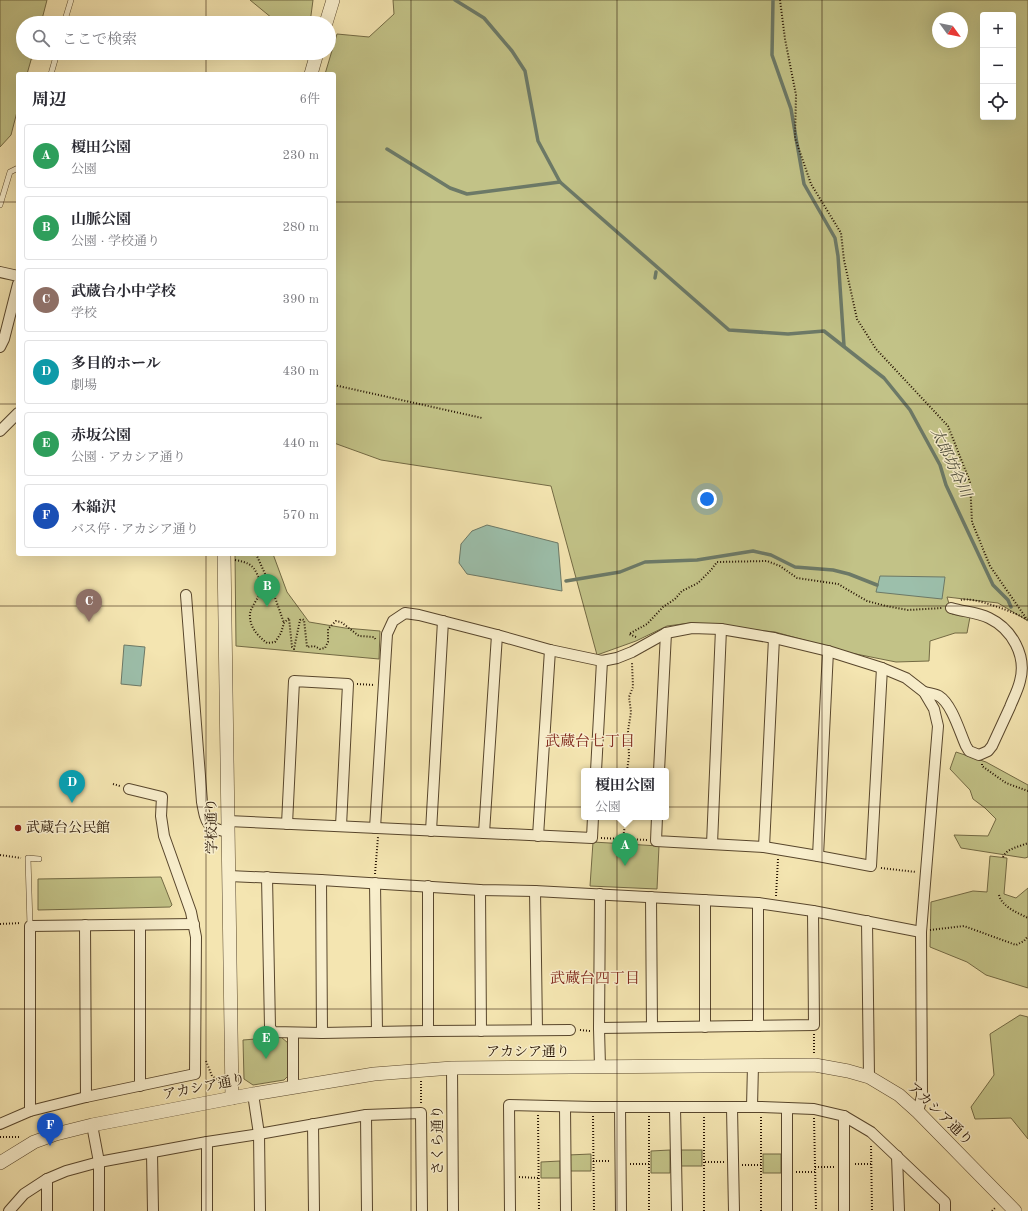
<!DOCTYPE html>
<html lang="ja">
<meta charset="utf-8">
<style>
:root{--surface:#fff;--page:#f2f2f3;--text:#2b2b33;--muted:#7c7c81;--line:#e1e1e2;--accent:#8f2418}
body{margin:0;font-family:"Old Standard TT","Noto Serif JP",serif;background:var(--page);color:var(--text)}
.controls{position:absolute;right:12px;top:12px;display:grid;overflow:hidden;border-radius:4px;box-shadow:0 4px 16px #0002}
.controls button{width:36px;height:36px;display:grid;place-items:center;padding:0;border:0;border-bottom:1px solid var(--line);background:var(--surface);color:var(--text);font:20px sans-serif}
.compass{position:absolute;left:932px;top:12px;width:36px;height:36px;border-radius:50%;background:var(--surface);box-shadow:0 4px 16px #0002;rotate:123deg}
.you{position:absolute;left:707px;top:499px;width:14px;height:14px;margin:-10px;border:3px solid #fff;border-radius:50%;background:#1a73e8;box-shadow:0 0 0 6px #1a73e833}
.badge{display:grid;place-items:center;width:26px;height:26px;border-radius:50%;background:var(--accent);color:#fff;font-size:13px;font-weight:700}
.pin{position:absolute;translate:-50% -33px;filter:drop-shadow(0 1px 2px #0008)}
.pin::after{content:'';position:absolute;top:21px;width:14px;height:12px;background:inherit;clip-path:polygon(0 0,100% 0,50% 100%)}
.popup{position:absolute;left:581px;top:768px;width:88px;height:52px;box-sizing:border-box;display:grid;place-content:center;border-radius:4px;background:var(--surface);filter:drop-shadow(0 1px 3px #0005);font-size:13px;white-space:nowrap;color:var(--muted)}
.popup b{font-size:15px;color:var(--text)}
.popup::after{content:'';position:absolute;left:50%;top:100%;margin-left:-8px;border:8px solid transparent;border-top-color:var(--surface)}
.list{margin:0;padding:0;list-style:none}
h2{display:flex;justify-content:space-between;align-items:center;height:52px;margin:0;padding:0 16px;font-size:17px}
h2 small{font-size:13px;font-weight:400;color:var(--muted)}
.list li{display:grid;grid-template-columns:26px 1fr auto;gap:12px;align-items:center;box-sizing:border-box;height:64px;margin:0 8px 8px;padding:0 8px;border:1px solid var(--line);border-radius:4px}
.list b{display:block;font-size:15px;white-space:nowrap}
.list p{margin:0;font-size:13px;white-space:nowrap;color:var(--muted)}
.list em{font-size:13px;font-style:normal;color:var(--muted)}
.icon{flex:none;width:22px;height:22px;fill:none;stroke:currentColor;stroke-width:2;stroke-linecap:round;stroke-linejoin:round}
.map{position:relative;flex:none;width:1028px;height:1211px;overflow:hidden}
.search{position:absolute;background:var(--surface);box-shadow:0 4px 16px #0002;left:16px;top:16px;width:320px;height:44px;display:flex;align-items:center;gap:10px;box-sizing:border-box;padding:0 14px;border-radius:22px;color:var(--muted);font-size:15px}
.panel{position:absolute;background:var(--surface);box-shadow:0 4px 16px #0002;left:16px;top:72px;width:320px;height:484px;border-radius:4px}
.map>svg:first-child{display:block}
.green{fill:#c2c287;stroke:#736a44;fill-rule:evenodd}
.water{fill:#9cbfab;stroke:#6c7967}
.lines{fill:none;stroke-linecap:round;stroke-linejoin:round}
.stream{stroke:#6c7967;stroke-width:3.5}
.service-casing{stroke:#58462c;stroke-width:6}
.minor-casing{stroke:#58462c;stroke-width:12}
.tertiary-casing{stroke:#58462c;stroke-width:14}
.path{stroke:#241100;stroke-width:2;stroke-dasharray:1 2;stroke-linecap:butt}
.service{stroke:#f8eecc;stroke-width:5}
.minor{stroke:#f8eecc;stroke-width:10}
.tertiary{stroke:#f8eecc;stroke-width:13}
.grid{fill:none;stroke:#241100;stroke-width:1;stroke-opacity:0.55}
.poi-dot{fill:#8f2418;stroke:#f8eecc;stroke-width:1.5}
.labels{text-anchor:middle;dominant-baseline:central;stroke-width:3;stroke-linejoin:round;paint-order:stroke}
.street-label{font-size:14px;fill:#241100;stroke:#f8eecc}
.poi-label{font-size:14px;fill:#241100;stroke:#f8eecc;text-anchor:start}
.water-label{font-size:15px;font-style:italic;fill:#4e4e3c;stroke:#f8eecc}
.neighbourhood-label{font-size:15px;fill:#7a1f14;stroke:#f8eecc}
</style>
<div class="map">
<svg width="1028" height="1211" viewBox="0 0 1028 1211">
<rect width="100%" height="100%" fill="#f4e5b1"/>
<filter id="stains"><feTurbulence type="fractalNoise" baseFrequency=".005" numOctaves="4"/><feColorMatrix values="0 0 0 0 .2 0 0 0 0 .09 0 0 0 0 .02 0 0 0 .5 -.17"/></filter>
<radialGradient id="worn" r=".72"><stop offset=".6" stop-color="#630" stop-opacity="0"/><stop offset="1" stop-color="#630" stop-opacity=".3"/></radialGradient>
<g class="green">
<path d="M0,0H47L41,23H23V53H33L27,74H18V108L11,135L0,147Z"/>
<path d="M250,0H313L310,23H278Z"/>
<path d="M393,0H1028V621L998,603L947,597L952,614L970,617L967,633H955L930,641L929,661L896,662L851,653L775,632L690,623L667,626L636,641L597,655L551,486L381,460L334,443V74H325L337,34L369,37L394,14ZM983,15H1013V117H983ZM938,18H962V42H938Z"/>
<path d="M235,554H273L287,592L309,622L345,628L380,631L379,659L236,646Z"/>
<path d="M956,752L986,762L1028,785V857L1025,858L961,848L954,835L988,836L996,819L985,808L973,799L970,790L950,769Z"/>
<path d="M593,842L659,846L657,889L590,886Z"/>
<path d="M990,856L1007,858L1004,894L1016,898L1028,888V988L986,975L967,962L930,947L931,902L973,891L987,892Z"/>
<path d="M161,877L172,905L170,907L38,910V879Z"/>
<path d="M1020,1015L1028,1017V1139L1011,1118L975,1119L971,1107L994,1075L990,1034Z"/>
<path d="M281,1037L288,1043V1076L284,1080L253,1085L244,1079L243,1040Z"/>
<path d="M670,1150V1173H651V1151Z"/>
<rect x="681" y="1150" width="21" height="16"/>
<path d="M591,1154V1171H568V1155Z"/>
<rect x="763" y="1154" width="18" height="19"/>
<path d="M560,1161V1178H541V1162Z"/>
</g>
<g class="water">
<path d="M487,525L558,543L562,591L467,574L459,563L461,544L472,531Z"/>
<path d="M880,576L945,577L942,599L876,592Z"/>
<path d="M124,645L145,647L141,686L121,684Z"/>
</g>
<g class="lines">
<g class="stream">
<path d="M455,0L484,18L512,51L525,71L538,141L560,182L729,330L788,334L824,331L884,378L910,410L940,465L946,485L993,585L1008,600L1011,607"/>
<path d="M773,0L772,55L791,109L804,184L835,238L838,256L844,346"/>
<path d="M387,149L450,188L467,194L560,182"/>
<path d="M655,278L656,272"/>
<path d="M566,581L620,572L645,562L697,560L753,551L771,555L795,567L833,570L849,574L877,585"/>
</g>
<defs>
<g id="service">
<path d="M64,23L71,0"/>
<path d="M51,74L57,53"/>
<path d="M0,205L10,172L18,168"/>
<path d="M30,926L28,858L39,859"/>
</g>
<g id="minor">
<path d="M0,272L18,276"/>
<path d="M0,347L4,339L18,284"/>
<path d="M0,431L18,413"/>
<path d="M186,595L202,802C206,823 206,828 228,832"/>
<path d="M924,692C929,693 935,694 939,696C952,704 960,733 966,746L969,751L979,755L988,751L992,746C998,733 1004,720 1010,707C1013,699 1018,690 1020,681C1027,656 1012,629 989,618C977,612 964,612 951,608"/>
<path d="M596,771L602,661"/>
<path d="M659,771L666,633"/>
<path d="M657,817L656,841L764,847L818,856L871,866L882,668"/>
<path d="M228,821L592,838L593,817"/>
<path d="M287,824L294,681L348,684L341,826"/>
<path d="M375,828L387,634L393,621L405,613L419,615L497,635L550,650L602,661L617,658L632,652L666,633L692,628L721,629L774,638L828,651L882,668L906,678L924,692L934,709L938,726L921,932L922,1096L918,1112"/>
<path d="M431,831L443,621"/>
<path d="M484,833L497,635"/>
<path d="M538,836L550,650"/>
<path d="M712,844L721,629"/>
<path d="M764,847L774,638"/>
<path d="M818,856L828,651"/>
<path d="M229,876L321,880L480,890L535,891L758,903L813,911L921,932"/>
<path d="M267,877L270,1027L273,1032L322,1033L428,1031L570,1030"/>
<path d="M321,880L322,1033"/>
<path d="M375,883L377,1032"/>
<path d="M428,886V1031"/>
<path d="M480,890L481,1031"/>
<path d="M535,891L537,1030"/>
<path d="M651,897L652,1027"/>
<path d="M867,921L869,1077"/>
<path d="M85,925L86,1097"/>
<path d="M758,1026V903"/>
<path d="M705,1027V900"/>
<path d="M599,1028L814,1025L813,911"/>
<path d="M293,1033V1087"/>
<path d="M600,1067L599,1028L600,894"/>
<path d="M452,1068L453,1211"/>
<path d="M140,1086V925"/>
<path d="M253,1094L259,1134L260,1211"/>
<path d="M565,1107L566,1211"/>
<path d="M620,1107L621,1211"/>
<path d="M675,1107L677,1211"/>
<path d="M752,1107L753,1065"/>
<path d="M732,1108L734,1211"/>
<path d="M787,1108V1211"/>
<path d="M30,1111V926L194,924"/>
<path d="M366,1115L367,1211"/>
<path d="M844,1116V1211"/>
<path d="M0,1124L30,1111L86,1097L195,1074L196,937L191,912L164,836L161,816L162,797L129,789"/>
<path d="M313,1124L314,1211"/>
<path d="M92,1125L99,1162V1211"/>
<path d="M152,1153L153,1211"/>
<path d="M897,1156L899,1211"/>
<path d="M9,1211L24,1194L47,1179L66,1171L99,1162L207,1142L259,1134L366,1115L421,1113L422,1211"/>
<path d="M47,1211V1179"/>
<path d="M207,1211V1142"/>
<path d="M510,1211L509,1105L593,1107H761L814,1109L844,1116L871,1132L945,1202V1211"/>
</g>
<g id="tertiary">
<path d="M326,23L333,0"/>
<path d="M311,74L317,53"/>
<path d="M224,554L232,1098"/>
<path d="M0,1163L34,1142L56,1134L92,1125L253,1094L374,1074L452,1068L815,1065L848,1071L869,1077L899,1095L918,1112L1015,1211"/>
</g>
</defs>
<use href="#service" class="service-casing"/>
<use href="#minor" class="minor-casing"/>
<use href="#tertiary" class="tertiary-casing"/>
<g class="path">
<path d="M780,0L785,39L796,95L795,138L811,184L841,233L844,260L857,319L876,349L948,426L970,482L972,522L990,566L1026,618"/>
<path d="M334,385L482,418"/>
<path d="M256,554L272,589L284,623"/>
<path d="M235,560C246,562 253,564 257,574C258,577 261,580 261,583C264,596 248,606 250,618C251,629 259,637 267,643L275,642L281,633L284,623L289,618L292,647L294,649L300,620L302,619L304,620L307,647L314,646L320,649L325,648L328,642V629L336,621L341,622L359,636L374,637L376,640"/>
<path d="M961,600C972,596 1017,613 1028,620"/>
<path d="M636,637L629,634L647,624L663,607L675,599L682,591L698,583L711,570L717,562L767,561L780,566L797,578L838,584L867,601L886,606L908,610L942,608"/>
<path d="M357,684L375,685"/>
<path d="M982,764V766L1006,783L1028,791"/>
<path d="M627,771L629,756L628,731L631,712L629,697L633,687L632,663"/>
<path d="M113,784L120,786"/>
<path d="M601,838L647,840"/>
<path d="M623,839L626,817"/>
<path d="M0,855L21,858"/>
<path d="M1003,857C1007,848 1019,847 1028,843"/>
<path d="M881,868L916,872"/>
<path d="M375,874L378,837"/>
<path d="M999,895C1002,907 1018,913 1028,918"/>
<path d="M776,896L778,859"/>
<path d="M0,924L21,923"/>
<path d="M930,930L964,926L1016,945L1024,941L1028,936"/>
<path d="M580,1030L590,1031"/>
<path d="M814,1034V1054"/>
<path d="M206,1061L212,1076L221,1083"/>
<path d="M421,1081V1103"/>
<path d="M538,1115L539,1211"/>
<path d="M593,1116L594,1211"/>
<path d="M649,1116V1211"/>
<path d="M814,1118L816,1211"/>
<path d="M0,1137H21"/>
<path d="M871,1146L872,1211"/>
<path d="M593,1161H611"/>
<path d="M705,1162H724"/>
<path d="M630,1164H649"/>
<path d="M855,1164H871"/>
<path d="M742,1165H761"/>
<path d="M815,1167H834"/>
<path d="M796,1172H815"/>
<path d="M519,1177L538,1178"/>
<path d="M704,1211V1116"/>
<path d="M761,1211V1116"/>
<path d="M992,1211L996,1207"/>
</g>
<use href="#service" class="service"/>
<use href="#minor" class="minor"/>
<use href="#tertiary" class="tertiary"/>
</g>
<path class="grid" d="M206,0V23M411,0V1211M617,0V1211M822,0V1211M206,53V74M0,202H18M334,202H1028M0,404H18M334,404H1028M206,554V1211M0,606H1028M0,807H1028M0,1009H1028"/>
<circle class="poi-dot" cx="18" cy="828" r="4"/>
<g class="labels">
<g class="street-label">
<text transform="translate(212 826) rotate(-91)">学校通り</text>
<text x="528" y="1052">アカシア通り</text>
<text transform="translate(204 1087) rotate(-11)">アカシア通り</text>
<text transform="translate(940 1114) rotate(44)">アカシア通り</text>
<text transform="translate(438 1140) rotate(-90)">さくら通り</text>
</g>
<g class="poi-label">
<text x="26" y="828">武蔵台公民館</text>
</g>
<g class="water-label">
<text transform="translate(950 463) rotate(65)">太郎坊谷川</text>
</g>
<g class="neighbourhood-label">
<text x="590" y="742">武蔵台七丁目</text>
<text x="595" y="979">武蔵台四丁目</text>
</g>
</g>
<rect width="100%" height="100%" filter="url(#stains)"/>
<rect width="100%" height="100%" fill="url(#worn)"/>
</svg>
<div class="controls">
<button>+</button>
<button>−</button>
<button><svg class="icon" aria-label="locate" viewBox="0 0 24 24"><circle cx="12" cy="12" r="6"/><path d="M12 2v4M12 18v4M2 12h4M18 12h4"/></svg></button>
</div>
<svg class="compass" viewBox="-18 -18 36 36"><path d="M0-13l5 13h-10z" fill="#e53935"/><path d="M0 13l5-13h-10z" fill="#7c7c81"/></svg>
<div class="you"></div>
<div class="pin badge" style="left:625px;top:866px;background:#2e9e5b">A</div>
<div class="popup"><b>榎田公園</b>公園</div>
<div class="pin badge" style="left:267px;top:607px;background:#2e9e5b">B</div>
<div class="pin badge" style="left:89px;top:622px;background:#8d6e63">C</div>
<div class="pin badge" style="left:72px;top:803px;background:#0f9aa8">D</div>
<div class="pin badge" style="left:266px;top:1059px;background:#2e9e5b">E</div>
<div class="pin badge" style="left:50px;top:1146px;background:#1a4fb4">F</div>
<div class="search"><svg class="icon" aria-label="search" viewBox="0 0 24 24"><circle cx="10" cy="10" r="6"/><path d="M15 15l6 6"/></svg>ここで検索</div>
<section class="panel">
<h2>周辺<small>6件</small></h2>
<ul class="list">
<li><span class="badge" style="background:#2e9e5b">A</span><div><b>榎田公園</b><p>公園</p></div><em>230 m</em></li>
<li><span class="badge" style="background:#2e9e5b">B</span><div><b>山脈公園</b><p>公園 · 学校通り</p></div><em>280 m</em></li>
<li><span class="badge" style="background:#8d6e63">C</span><div><b>武蔵台小中学校</b><p>学校</p></div><em>390 m</em></li>
<li><span class="badge" style="background:#0f9aa8">D</span><div><b>多目的ホール</b><p>劇場</p></div><em>430 m</em></li>
<li><span class="badge" style="background:#2e9e5b">E</span><div><b>赤坂公園</b><p>公園 · アカシア通り</p></div><em>440 m</em></li>
<li><span class="badge" style="background:#1a4fb4">F</span><div><b>木綿沢</b><p>バス停 · アカシア通り</p></div><em>570 m</em></li>
</ul>
</section>
</div>
